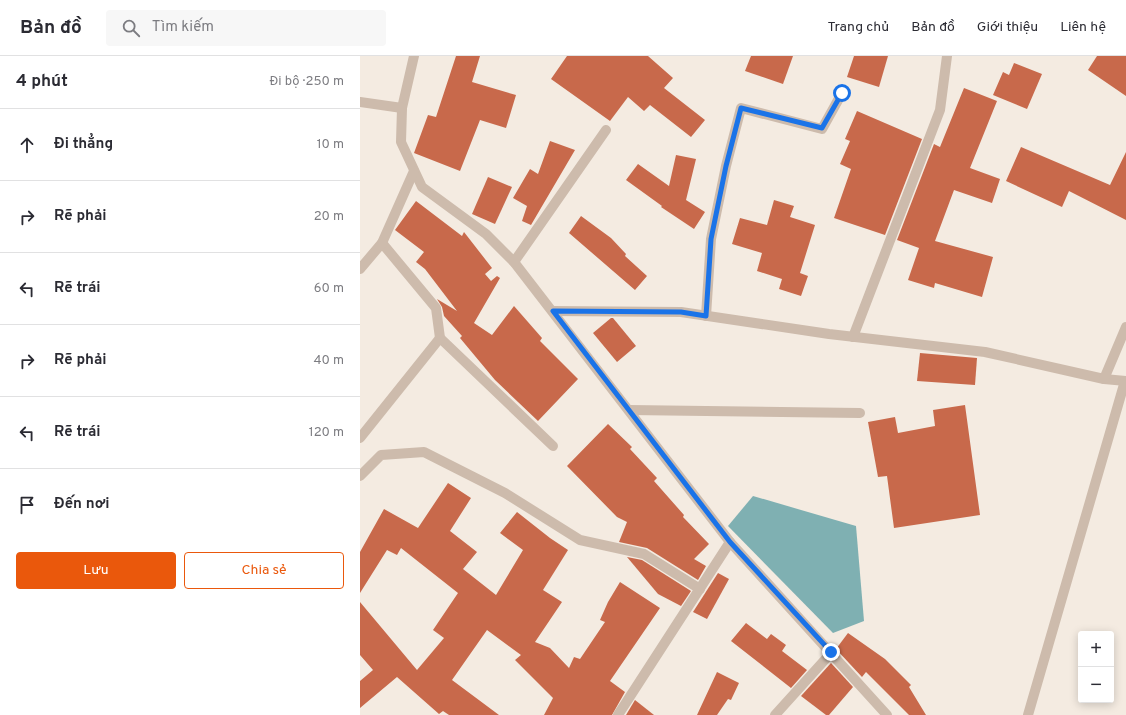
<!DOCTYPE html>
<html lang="vi">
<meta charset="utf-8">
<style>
:root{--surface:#fff;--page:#f7f7f7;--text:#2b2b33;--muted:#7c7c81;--line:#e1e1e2;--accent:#ea580c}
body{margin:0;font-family:Overpass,sans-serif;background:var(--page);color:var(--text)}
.controls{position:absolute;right:12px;bottom:12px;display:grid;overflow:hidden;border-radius:4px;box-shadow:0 2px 10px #0003}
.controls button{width:36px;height:36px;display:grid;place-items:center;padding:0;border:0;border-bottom:1px solid var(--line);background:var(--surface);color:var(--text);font:20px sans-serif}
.stop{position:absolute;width:12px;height:12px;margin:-9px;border:3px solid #1a73e8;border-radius:50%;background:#fff}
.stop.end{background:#1a73e8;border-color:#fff;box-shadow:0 1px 4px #0008}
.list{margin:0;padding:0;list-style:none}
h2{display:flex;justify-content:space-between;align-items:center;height:52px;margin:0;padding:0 16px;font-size:17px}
h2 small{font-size:13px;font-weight:400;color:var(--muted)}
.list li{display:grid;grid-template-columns:26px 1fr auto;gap:12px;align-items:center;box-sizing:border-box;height:72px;padding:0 16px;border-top:1px solid var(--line)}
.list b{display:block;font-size:15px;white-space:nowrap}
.list em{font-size:13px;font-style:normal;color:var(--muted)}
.actions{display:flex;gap:8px;padding:12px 16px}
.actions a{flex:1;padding:9px 0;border:1px solid var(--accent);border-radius:4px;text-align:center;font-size:14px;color:var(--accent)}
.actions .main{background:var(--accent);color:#fff}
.icon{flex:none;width:22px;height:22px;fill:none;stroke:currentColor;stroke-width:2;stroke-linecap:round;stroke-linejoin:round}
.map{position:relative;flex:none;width:766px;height:659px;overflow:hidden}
header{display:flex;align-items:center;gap:24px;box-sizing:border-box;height:56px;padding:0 20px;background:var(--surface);border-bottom:1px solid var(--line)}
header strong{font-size:19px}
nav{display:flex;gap:22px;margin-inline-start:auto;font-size:14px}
.search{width:280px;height:36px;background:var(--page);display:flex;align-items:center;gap:10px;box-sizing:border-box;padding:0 14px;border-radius:4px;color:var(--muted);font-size:15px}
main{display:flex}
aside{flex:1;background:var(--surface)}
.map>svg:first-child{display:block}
.water{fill:#7fb0b2}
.building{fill:#c8694b}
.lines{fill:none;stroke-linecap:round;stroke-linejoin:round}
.minor{stroke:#cdbbac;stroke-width:10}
.route{stroke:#1a73e8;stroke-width:5}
</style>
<header>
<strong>Bản đồ</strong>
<div class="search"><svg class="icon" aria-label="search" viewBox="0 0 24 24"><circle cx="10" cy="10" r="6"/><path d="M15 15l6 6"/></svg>Tìm kiếm</div>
<nav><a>Trang chủ</a><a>Bản đồ</a><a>Giới thiệu</a><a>Liên hệ</a></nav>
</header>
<main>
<aside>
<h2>4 phút<small>Đi bộ · 250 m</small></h2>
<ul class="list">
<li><svg class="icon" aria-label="ahead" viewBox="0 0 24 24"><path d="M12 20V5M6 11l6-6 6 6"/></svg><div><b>Đi thẳng</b></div><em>10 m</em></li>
<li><svg class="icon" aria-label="right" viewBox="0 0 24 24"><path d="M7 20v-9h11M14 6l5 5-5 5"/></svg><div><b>Rẽ phải</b></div><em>20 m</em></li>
<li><svg class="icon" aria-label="left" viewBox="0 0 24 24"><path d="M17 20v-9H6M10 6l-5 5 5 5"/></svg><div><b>Rẽ trái</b></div><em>60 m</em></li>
<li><svg class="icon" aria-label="right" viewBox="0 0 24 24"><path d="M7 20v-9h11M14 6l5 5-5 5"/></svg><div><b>Rẽ phải</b></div><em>40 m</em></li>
<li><svg class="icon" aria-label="left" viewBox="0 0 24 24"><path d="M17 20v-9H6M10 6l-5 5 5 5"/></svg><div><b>Rẽ trái</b></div><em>120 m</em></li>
<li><svg class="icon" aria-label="arrive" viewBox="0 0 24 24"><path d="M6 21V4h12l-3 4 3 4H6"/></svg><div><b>Đến nơi</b></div></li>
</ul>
<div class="actions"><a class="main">Lưu</a><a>Chia sẻ</a></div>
</aside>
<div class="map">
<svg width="766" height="659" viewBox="0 0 766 659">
<rect width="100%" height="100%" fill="#f4ebe1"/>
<path class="water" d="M393,440L496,470L504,565L473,577L368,470Z"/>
<g class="building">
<path d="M96,0H120L112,26L156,39L146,72L120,64L100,115L54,97L68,59L76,61Z"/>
<path d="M207,0H288L313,22L304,32L345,64L331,81L290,49L284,55L268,41L250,65L191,23Z"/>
<path d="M391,0H433L423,28L385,15Z"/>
<path d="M494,0H528L519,31L487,21Z"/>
<path d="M737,0H766V40L728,14Z"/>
<path d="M654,7L682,18L667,53L633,39L643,16L649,19Z"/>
<path d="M604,32L637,45L610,112L640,123L632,147L594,134L575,185L633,201L622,241L575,227L574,232L548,224L559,192L537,184L574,88L580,91Z"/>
<path d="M497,55L562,83L525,179L474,162L491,113L480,108L490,85L485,83Z"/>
<path d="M190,85L215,94L171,169L162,165L167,150L153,142L170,113L178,118Z"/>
<path d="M661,91L750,129L766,96V164L709,135L702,151L646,125Z"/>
<path d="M316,99L336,103L326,144L345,156L334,173L301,151L302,150L266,124L278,108L309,130Z"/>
<path d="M128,121L152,131L135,168L112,158Z"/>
<path d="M414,144L434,150L430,161L455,169L440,217L448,220L441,240L419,233L422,223L397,215L402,197L372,188L380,162L407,169Z"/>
<path d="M56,145L102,180L104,176L132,212L125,218L131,225L137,220L140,222L114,267L132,279L154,250L182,282L180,285L218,323L178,365L135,324L100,282L102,280L84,260L82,251L77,243L97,255L65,213L56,206L64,196L35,174Z"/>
<path d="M221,160L251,182L266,198L265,200L287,220L275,234L209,177Z"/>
<path d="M251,262H253L276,290L257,306L233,277Z"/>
<path d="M560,297L617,302L615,329L557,325Z"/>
<path d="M605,349L620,459L534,472L527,420L518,421L508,366L535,361L538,377L575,370L573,354Z"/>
<path d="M248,368L272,391L270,393L297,422L294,425L324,459L323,461L349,488L334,503L346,510L338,524L287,492L259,486L267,466L257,461L207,410Z"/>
<path d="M88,427L111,442L90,475L117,496L103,513L136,539L163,494L140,477L157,456L190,482L208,494L183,534L202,546L175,586L190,592L209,612L214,601L220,603L245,566L240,564L248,546L260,526L300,552L250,625L265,636L252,659H184L193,642L155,604L161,599L127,574L92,624L139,659H89L83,655L79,658L37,621L0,652V625L13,614L0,599V546L57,614L84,582L73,574L98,537L41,492L37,499L27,494L0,537V496L24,453L58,472Z"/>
<path d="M267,501L282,504L331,535L321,550L298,538Z"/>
<path d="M358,517L369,523L347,563L333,556Z"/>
<path d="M386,567L407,583L411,578L426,589L422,595L447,614L431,632L371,585Z"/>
<path d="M488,577L525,603L551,629L549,631L566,659H549L506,616L502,621L476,593Z"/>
<path d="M471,607L493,631L469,659H466L441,640Z"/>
<path d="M357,616L379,627L371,644L368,643L357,659H337Z"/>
<path d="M275,644L294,659H266Z"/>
</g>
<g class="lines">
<g class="minor">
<path d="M54,0L42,52L41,86L62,131L126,178L154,206L370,486L527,659"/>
<path d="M0,46L42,52"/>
<path d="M22,187L76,252L80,282L193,390"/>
<path d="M154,206L246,74"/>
<path d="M0,213L22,187L54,115"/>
<path d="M193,255L321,256L469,278L625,296L744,323L766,325"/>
<path d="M346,260L351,183L366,110L381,52L462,73L482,37"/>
<path d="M493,281L580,54L587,0"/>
<path d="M744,323L766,271"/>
<path d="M269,354L500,357"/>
<path d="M0,382L80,282"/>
<path d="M0,420L21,399L64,396L145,437L220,484L284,498L340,533"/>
<path d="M258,659L370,486"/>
<path d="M415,659L471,597"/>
<path d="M668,659L765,325"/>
</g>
</g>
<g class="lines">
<path class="route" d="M471,596L370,486L193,255L321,256L346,260L351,183L366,110L381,52L462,72L482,37"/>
</g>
</svg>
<div class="controls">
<button>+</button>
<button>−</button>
</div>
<div class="stop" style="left:482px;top:37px"></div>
<div class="stop end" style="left:471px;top:596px"></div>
</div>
</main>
